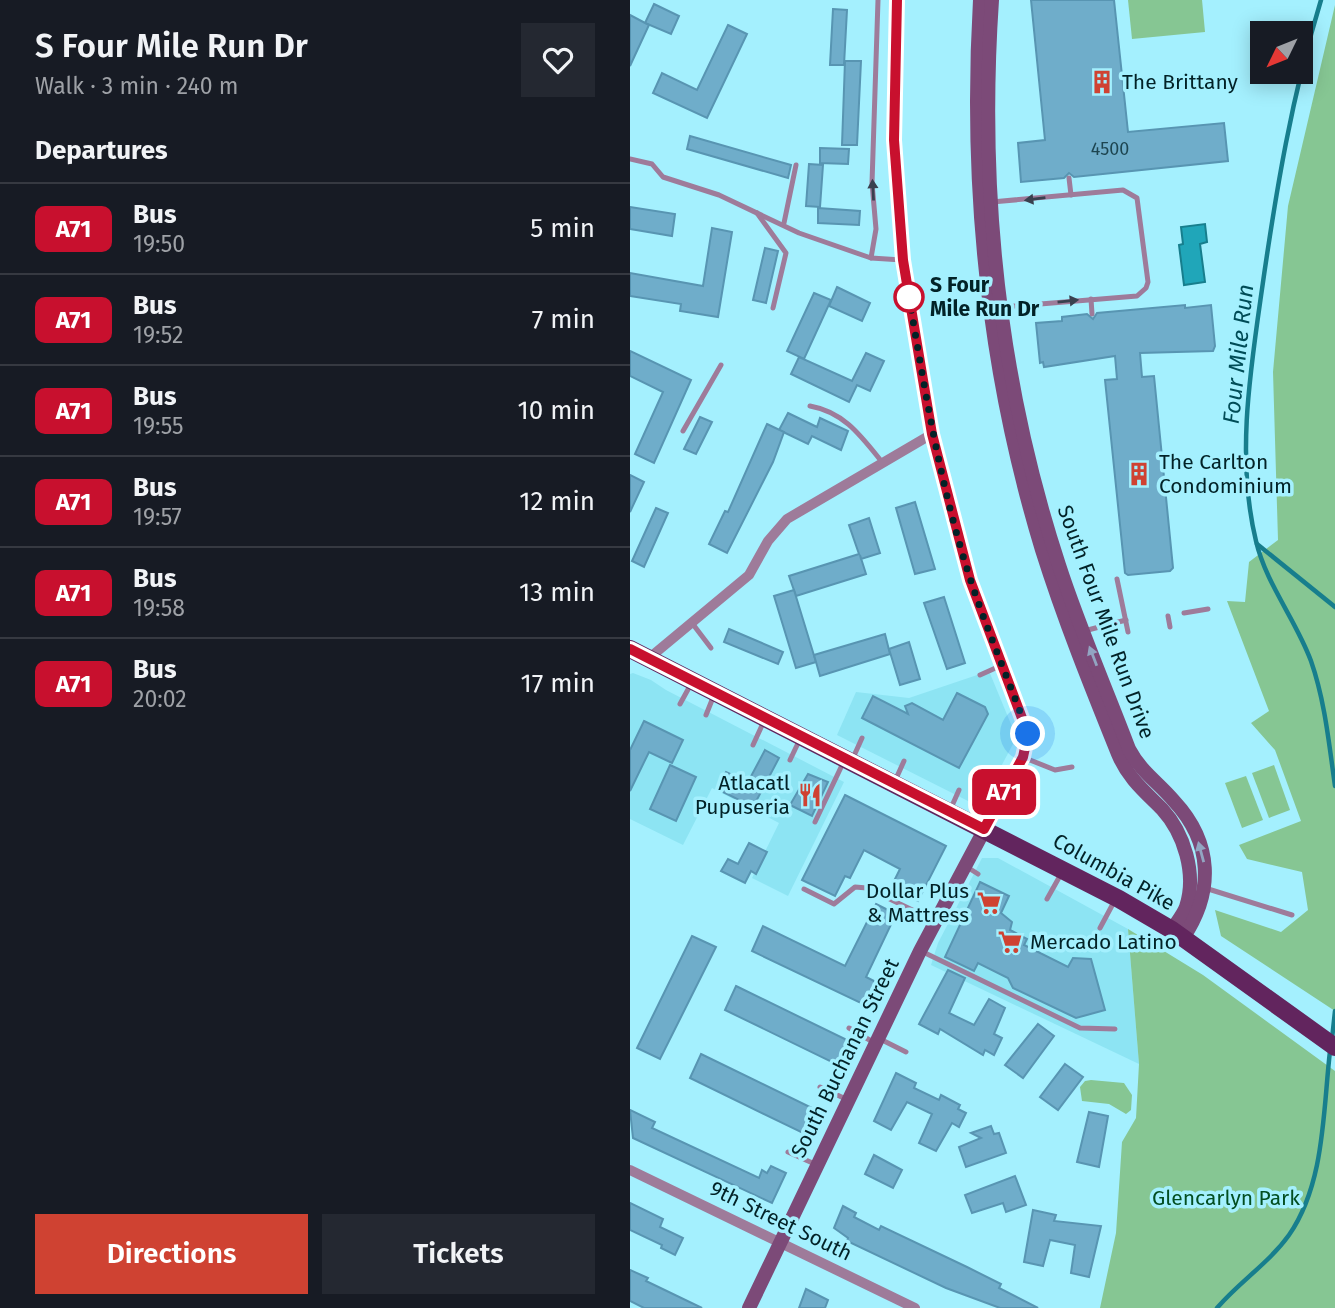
<!DOCTYPE html>
<html lang="en">
<head>
<meta charset="utf-8">
<style>
  body { margin:0; font-family:"Fira Sans",sans-serif; background:#242831; color:#f1f3f6; height:100vh; display:flex; flex-direction:column; font-size:26px; white-space:nowrap }
  * { box-sizing:border-box; margin:0 }
  p { font-size:23px; color:#9ea1a6 }
  .icon { flex:none; width:38px; height:38px; fill:none; stroke:currentColor; stroke-width:2; stroke-linecap:round; stroke-linejoin:round }
  .map { position:relative; flex:1; overflow:hidden }
  .drawer { display:flex; flex-direction:column; background:#171b24; width:630px }
  .drawer>* { flex:none }
  .badge { padding:0 14px; border-radius:10px; font-size:24px; line-height:46px }
  .needle { width:46px; rotate:227deg }
  .buttons { position:absolute; left:620px; top:21px; display:grid; gap:14px }
  .buttons a { display:grid; place-items:center; width:63px; height:63px; border-radius:0px; background:#171b24; box-shadow:0 4px 18px #0003; font-size:35px }
  .you { position:absolute; width:35px; height:35px; margin:-18px; border:5px solid #fff; border-radius:50%; background:#1a73e8; box-shadow:0 0 0 10px #1a73e833 }
  .map>.badge { position:absolute; translate:-50% -50%; box-shadow:0 0 0 4px #fff }
  h2 { padding:0 35px; font-size:26px; line-height:63px }
  .round { display:grid; place-items:center; flex:none; width:74px; height:74px; border-radius:0px; background:#242831 }
  .head { display:flex; align-items:center; justify-content:space-between; height:119px; padding:0 35px }
  h1 { font-size:33px; font-weight:600; line-height:52px }
  .primary-button { display:flex; gap:14px; margin-top:auto; padding:14px 35px }
  .primary-button a { flex:1; height:80px; border-radius:0px; background:#cf4232; color:#fff; font-size:28px; font-weight:600; line-height:80px; text-align:center }
  .primary-button a+a { background:#242831; color:#f1f3f6 }
  ul { padding:0; list-style:none }
  li { display:flex; align-items:center; gap:21px; height:91px; padding:0 35px; border-top:2px solid #363941 }
  li div { flex:1 }
  li b { display:block; font-size:26px }
  li em { font-style:normal }
  li .badge { min-width:77px; font-weight:700; text-align:center }
  main { display:flex; flex:1; min-height:0 }
  .map>svg:first-child { display:block }
  .built { fill:#8de4f3 }
  .green { fill:#86c693 }
  .water { fill:#20a6b9; stroke:#177e8d; stroke-width:2 }
  .lines { fill:none; stroke-linecap:round; stroke-linejoin:round }
  .stream { stroke:#177e8d; stroke-width:4.5 }
  .building { fill:#6fadca; stroke:#5895b2; stroke-width:2 }
  .lane { stroke:#9e7b9a; stroke-width:5 }
  .street { stroke:#9e7b9a; stroke-width:10 }
  .secondary { stroke:#7c4a78; stroke-width:14 }
  .primary { stroke:#62255e; stroke-width:18 }
  .oneway { fill:#39414f }
  .oneway2 { fill:#92a5c2 }
  .line-casing { stroke:#fff; stroke-width:16 }
  .line { stroke:#c8102e; stroke-width:10 }
  .walk { stroke:#022227; stroke-width:7; stroke-dasharray:0 12.6 }
  .stop-dot { fill:#fff; stroke:#c8102e; stroke-width:3.5 }
  .labels { text-anchor:middle; stroke-width:7; stroke-linejoin:round; paint-order:stroke }
  .number-label { font-size:18px; fill:#1d4550 }
  .poi-label { font-size:21px; fill:#022227; stroke:#a4f0fe; text-anchor:start }
  .stop-label { font-size:21px; font-weight:bold; fill:#022227; stroke:#a4f0fe; text-anchor:start }
  .street-label { font-size:21px; fill:#022227; stroke:#a4f0fe }
  .park-label { font-size:21px; fill:#034e21; stroke:#a4f0fe }
  .water-label { font-size:23px; font-style:italic; fill:#004c57; stroke:#a4f0fe }
</style>
</head>
<body>
<main>
<section class="drawer">
<div class="head"><div><h1>S Four Mile Run Dr</h1><p>Walk · 3 min · 240 m</p></div><a class="round"><svg class="icon" aria-label="heart" viewBox="0 0 24 24"><path d="M12 20l-8-8c-3-5 5-10 8-4 3-6 11-1 8 4z"/></svg></a></div>
<h2>Departures</h2>
<ul>
<li><span class="badge" style="background:#c8102e;color:#fff">A71</span><div><b>Bus</b><p>19:50</p></div><em>5 min</em></li>
<li><span class="badge" style="background:#c8102e;color:#fff">A71</span><div><b>Bus</b><p>19:52</p></div><em>7 min</em></li>
<li><span class="badge" style="background:#c8102e;color:#fff">A71</span><div><b>Bus</b><p>19:55</p></div><em>10 min</em></li>
<li><span class="badge" style="background:#c8102e;color:#fff">A71</span><div><b>Bus</b><p>19:57</p></div><em>12 min</em></li>
<li><span class="badge" style="background:#c8102e;color:#fff">A71</span><div><b>Bus</b><p>19:58</p></div><em>13 min</em></li>
<li><span class="badge" style="background:#c8102e;color:#fff">A71</span><div><b>Bus</b><p>20:02</p></div><em>17 min</em></li>
</ul>
<div class="primary-button"><a>Directions</a><a>Tickets</a></div>
</section>
<div class="map">
<svg width="705" height="1308" viewBox="0 0 705 1308">
  <rect width="100%" height="100%" fill="#a4f0fe"/>
  <g class="built">
    <polygon points="359,671 383,729 383,744 351,804 344,804 207,735 226,692 279,698"/>
    <polygon points="3,673 21,680 36,690 214,782 158,896 122,878 149,823 82,788 53,845 0,819 0,674"/>
    <polygon points="352,858 368,858 498,929 509,1064 301,965 308,943"/>
  </g>
  <g class="green">
    <polygon points="498,0 572,0 575,32 502,39"/>
    <polygon points="705,5 705,1011 591,936 585,910 651,932 678,910 672,872 617,859 609,845 671,821 645,750 621,723 639,711 597,601 615,602 619,562 648,540 643,372 658,206"/>
    <polygon points="644,765 660,810 639,818 622,773"/>
    <polygon points="616,776 633,820 612,828 595,783"/>
    <polygon points="498,929 573,975 705,1071 705,1308 470,1308 486,1233 492,1142 506,1118 509,1064"/>
    <polygon points="461,1080 494,1083 502,1095 501,1110 496,1114 479,1104 452,1101 450,1087 455,1081"/>
  </g>
  <polygon class="water" points="575,224 577,242 570,244 575,282 554,285 549,245 553,244 551,227"/>
  <g class="lines">
    <g class="stream">
      <path d="M691,0c-29,95 -45,191 -59,289 -12,83 -26,170 -6,252 10,43 40,79 55,120 14,40 18,83 24,125"/>
      <polyline points="627,544 705,607"/>
      <polyline points="702,1039 705,1011"/>
      <path d="M587,1308c22,-26 52,-45 72,-73 36,-52 34,-124 41,-184"/>
    </g>
  </g>
  <g class="building">
    <polygon points="401,0 484,0 498,132 594,123 598,161 444,177 439,173 434,178 391,182 388,143 415,140"/>
    <polygon points="24,4 49,16 41,34 15,23"/>
    <polygon points="203,9 217,10 214,65 200,65"/>
    <polygon points="0,15 19,25 0,66"/>
    <polygon points="98,25 117,34 77,118 23,93 32,73 67,90"/>
    <polygon points="215,61 231,61 227,145 212,145"/>
    <polygon points="60,136 161,165 158,178 57,149"/>
    <polygon points="190,148 219,149 218,164 190,163"/>
    <polygon points="179,164 193,165 190,207 176,206"/>
    <polygon points="0,207 45,214 42,236 0,229"/>
    <polygon points="188,208 230,211 229,225 188,223"/>
    <polygon points="82,228 102,232 88,317 50,311 51,304 0,296 0,273 73,286"/>
    <polygon points="135,248 148,251 136,303 123,300"/>
    <polygon points="207,287 240,303 232,321 199,306"/>
    <polygon points="184,293 201,300 174,359 157,351"/>
    <polygon points="555,305 555,308 581,305 585,346 583,351 510,353 512,377 524,376 543,568 540,571 498,575 495,573 475,380 487,379 485,356 414,367 413,362 410,363 406,323 432,321 432,317 457,314 463,319 467,313"/>
    <polygon points="0,351 61,380 24,463 5,454 33,392 0,376"/>
    <polygon points="236,353 254,361 240,391 227,385 219,402 161,374 169,357 222,381"/>
    <polygon points="158,413 187,427 190,418 218,431 211,450 182,436 178,444 149,430"/>
    <polygon points="70,417 82,422 66,454 54,449"/>
    <polygon points="137,424 154,432 143,462 97,553 79,544 95,511 98,512"/>
    <polygon points="0,475 14,482 0,512"/>
    <polygon points="285,502 305,569 285,574 266,508"/>
    <polygon points="26,508 38,513 14,567 2,561"/>
    <polygon points="239,518 250,553 231,559 230,555 236,574 166,596 159,576 229,554 219,525"/>
    <polygon points="164,590 186,662 166,668 144,596"/>
    <polygon points="314,597 335,663 317,669 294,603"/>
    <polygon points="99,629 153,652 148,664 94,642"/>
    <polygon points="255,634 260,654 190,676 184,655"/>
    <polygon points="279,642 290,679 270,685 259,649"/>
    <polygon points="327,693 355,707 358,714 329,768 232,718 243,696 278,714 275,706 282,703 313,720"/>
    <polygon points="14,721 53,740 42,763 19,752 0,791 0,750"/>
    <polygon points="135,750 149,758 123,807 87,789 96,772 118,782"/>
    <polygon points="40,765 66,777 46,821 20,809"/>
    <polygon points="178,774 198,782 182,816 160,805"/>
    <polygon points="215,795 316,846 288,901 261,887 270,869 234,850 220,878 215,876 205,896 172,880"/>
    <polygon points="119,843 137,852 126,874 121,871 115,883 91,871 98,859 108,864"/>
    <polygon points="350,882 379,896 371,913 382,922 380,930 397,939 394,945 438,967 443,958 461,959 475,1010 446,1018 383,988 378,978 348,963 344,971 315,957"/>
    <polygon points="246,904 266,914 236,977 246,982 235,1005 122,951 133,926 215,966"/>
    <polygon points="62,936 86,947 30,1059 7,1048"/>
    <polygon points="318,970 335,978 319,1013 344,1025 359,999 375,1008 364,1034 372,1038 364,1055 355,1050 353,1055 310,1029 308,1034 289,1024"/>
    <polygon points="106,986 219,1041 208,1065 95,1010"/>
    <polygon points="408,1024 424,1036 393,1078 375,1065"/>
    <polygon points="71,1054 184,1109 173,1133 60,1078"/>
    <polygon points="435,1064 453,1077 428,1110 410,1097"/>
    <polygon points="266,1073 286,1083 284,1088 309,1100 311,1095 330,1105 328,1109 336,1113 329,1127 322,1123 306,1151 289,1143 302,1114 277,1102 261,1130 244,1121"/>
    <polygon points="0,1110 25,1122 22,1128 129,1178 132,1170 137,1173 141,1166 156,1173 142,1203 3,1138"/>
    <polygon points="459,1112 478,1116 469,1167 447,1162"/>
    <polygon points="361,1126 364,1134 369,1133 376,1153 336,1167 329,1147 351,1138 341,1133"/>
    <polygon points="244,1155 272,1170 263,1188 235,1174"/>
    <polygon points="385,1176 396,1205 376,1212 373,1203 342,1213 335,1195"/>
    <polygon points="0,1203 33,1219 30,1227 53,1238 45,1255 31,1248 32,1245 0,1230"/>
    <polygon points="213,1206 226,1213 224,1217 249,1230 251,1226 337,1267 371,1284 369,1288 408,1308 370,1308 316,1288 217,1241 218,1238 204,1228"/>
    <polygon points="403,1210 426,1215 424,1221 471,1226 459,1277 441,1273 445,1245 420,1240 413,1266 394,1262"/>
    <polygon points="0,1270 18,1278 16,1281 72,1308 14,1308 0,1301"/>
    <polygon points="176,1289 198,1300 195,1308 169,1308"/>
  </g>
  <g class="lines">
    <g class="lane">
      <polyline points="0,159 22,164 33,177 89,195 169,233 241,258 272,260"/>
      <polyline points="439,178 441,195"/>
      <polyline points="362,202 493,190 507,198 518,282 516,288 507,296 373,307"/>
      <polyline points="127,213 156,253 143,308"/>
      <polyline points="154,223 166,165"/>
      <polyline points="241,258 246,229 242,183 248,0"/>
      <polyline points="461,299 462,314"/>
      <path d="M180,406c34,6 51,30 72,56"/>
      <polyline points="53,431 91,365"/>
      <polyline points="487,579 498,632"/>
      <polyline points="554,613 578,609"/>
      <polyline points="538,616 540,627"/>
      <polyline points="62,623 81,648"/>
      <polyline points="454,631 496,620"/>
      <polyline points="350,675 370,666"/>
      <polyline points="50,704 61,684"/>
      <polyline points="76,715 84,695"/>
      <polyline points="123,745 134,721"/>
      <polyline points="223,758 232,738"/>
      <polyline points="395,758 425,770 442,767"/>
      <polyline points="160,760 170,739"/>
      <polyline points="265,781 274,761"/>
      <polyline points="321,808 329,790"/>
      <polyline points="185,822 214,761"/>
      <polyline points="337,867 348,874"/>
      <polyline points="575,888 662,915"/>
      <polyline points="174,889 204,904 225,887 237,888 303,920"/>
      <polyline points="417,899 431,874"/>
      <polyline points="470,928 485,900"/>
      <polyline points="293,952 450,1028 485,1029"/>
      <polyline points="219,1028 243,1042"/>
      <polyline points="250,1039 276,1052"/>
      <polyline points="190,1087 218,1100"/>
      <polyline points="158,1152 187,1165"/>
    </g>
    <g class="street">
      <polyline points="18,659 119,575 138,541 157,519 302,434"/>
      <polyline points="0,1170 285,1308"/>
    </g>
    <g class="secondary">
      <path d="M350,0c-11,188 7,369 62,550 22,70 49,137 76,204 10,24 26,37 44,55 22,24 35,65 24,98 -3,8 -10,16 -14,23"/>
      <path d="M362,0c-13,192 7,382 67,565 20,62 47,123 70,184 12,23 29,33 45,52 39,42 40,91 9,137"/>
      <polyline points="119,1308 290,951 393,757 398,734 340,580 302,434 273,260 264,140 267,0"/>
    </g>
    <polyline class="primary" points="0,649 489,899 542,930 705,1047"/>
  </g>
  <defs><path id="oneway-solid" d="M-6-.8H1V-3.2L6.5 0L1 3.2V.8H-6Z" transform="scale(1.75)"/></defs>
  <g class="oneway">
    <use href="#oneway-solid" transform="translate(243 190) rotate(-93)"/>
    <use href="#oneway-solid" transform="translate(405 199) rotate(173)"/>
    <use href="#oneway-solid" transform="translate(438 301) rotate(-6)"/>
  </g>
  <g class="oneway2">
    <use href="#oneway-solid" transform="translate(463 656) rotate(-111)"/>
    <use href="#oneway-solid" transform="translate(571 852) rotate(-105)"/>
  </g>
  <g class="lines">
    <g class="line-casing">
      <polyline id="line" points="0,649 354,829 393,757 398,734 340,580 302,434 273,260 264,140 267,0"/>
    </g>
    <use href="#line" class="line"/>
    <path class="walk" d="M279,297l-2,-12c17,99 32,198 63,293 17,53 40,104 58,156"/>
  </g>
  <defs>
    <g id="building-bare" transform="scale(1.89)"><path d="M-4-6H4V6H1V3H-1V6H-4ZM-2.5-4.3h1.7v1.8h-1.7ZM.8-4.3h1.7v1.8H.8ZM-2.5-1h1.7V.8h-1.7ZM.8-1h1.7V.8H.8Z" fill="#cf4232" stroke="#a4f0fe" stroke-width="2.5" paint-order="stroke"/></g>
    <g id="restaurant-bare" transform="scale(1.89)"><path d="M-5-6h1v4h1v-4h1v4h1v-4h1v5L-1.5 .5V6h-2V.5L-5-1ZM5-6V6H3V1.5H1.5Q1.5-4 5-6Z" fill="#cf4232" stroke="#a4f0fe" stroke-width="2.5" paint-order="stroke"/></g>
    <g id="supermarket-bare" transform="scale(1.89)"><path d="M-6-5.5h2.5l.6 2H6L4.5 2H-2.5L-4.4-4H-6ZM-1.5 3.2a1.3 1.3 0 1 0 .1 0ZM3 3.2a1.3 1.3 0 1 0 .1 0Z" fill="#cf4232" stroke="#a4f0fe" stroke-width="2.5" paint-order="stroke"/></g>
  </defs>
  <g fill-rule="evenodd">
    <use href="#building-bare" x="472" y="82"/>
    <use href="#building-bare" x="509" y="474"/>
    <use href="#restaurant-bare" x="180" y="795"/>
    <use href="#supermarket-bare" x="359" y="903"/>
    <use href="#supermarket-bare" x="380" y="942"/>
  </g>
  <circle class="stop-dot" cx="279" cy="297" r="14"/>
  <g class="labels">
    <g class="number-label">
      <text x="480" y="155">4500</text>
    </g>
    <g class="poi-label">
      <text x="492" y="89">The Brittany</text>
      <text x="529" y="469">The Carlton<tspan x="529" dy="24">Condominium</tspan></text>
      <text x="160" y="790" text-anchor="end">Atlacatl<tspan x="160" dy="24">Pupuseria</tspan></text>
      <text x="339" y="898" text-anchor="end">Dollar Plus<tspan x="339" dy="24">&amp; Mattress</tspan></text>
      <text x="400" y="949">Mercado Latino</text>
    </g>
    <g class="stop-label">
      <text x="300" y="292">S Four<tspan x="300" dy="24">Mile Run Dr</tspan></text>
    </g>
    <g class="street-label">
      <text transform="translate(476 622) rotate(70)" y="7">South Four Mile Run Drive</text>
      <text transform="translate(484 872) rotate(29)" y="7">Columbia Pike</text>
      <text transform="translate(215 1058) rotate(-64)" y="7">South Buchanan Street</text>
      <text transform="translate(151 1221) rotate(26)" y="7">9th Street South</text>
    </g>
    <g class="park-label">
      <text x="596" y="1205">Glencarlyn Park</text>
    </g>
    <g class="water-label">
      <text transform="translate(608 354) rotate(-84)" y="8">Four Mile Run</text>
    </g>
  </g>
</svg>
<div class="buttons">
<a><svg class="needle" viewBox="-14 -14 28 28"><path d="M0-13l5 13h-10z" fill="#e53935"/><path d="M0 13l5-13h-10z" fill="#9ea1a6"/></svg></a>
</div>
<div class="you" style="left:398px;top:734px"></div>
<b class="badge" style="left:374px;top:792px;background:#c8102e;color:#fff">A71</b>
</div>
</main>
</body>
</html>
